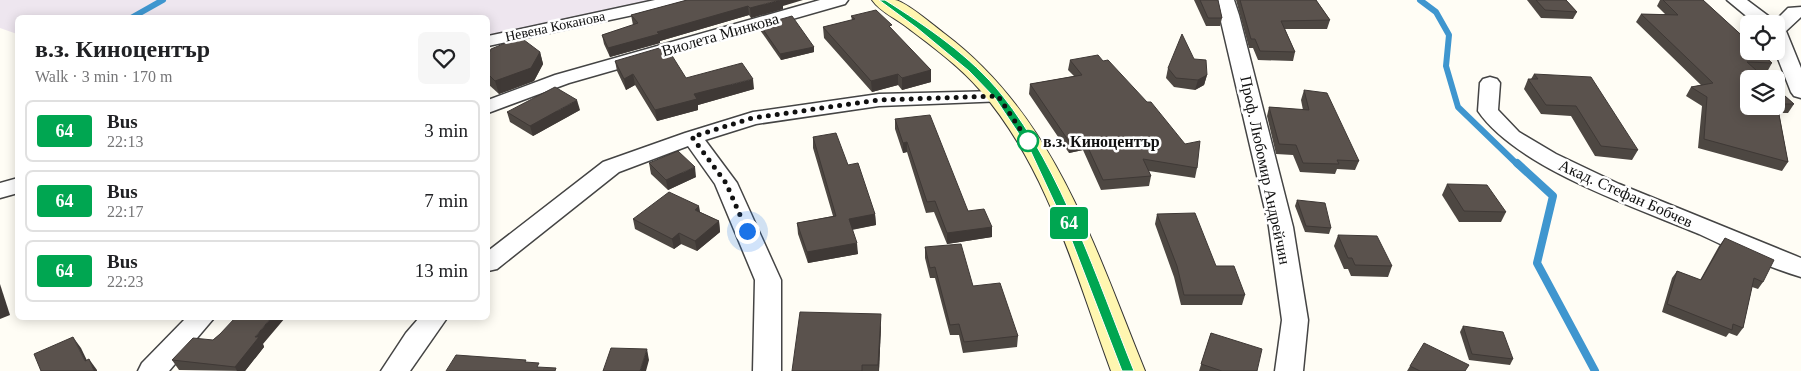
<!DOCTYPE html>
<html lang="en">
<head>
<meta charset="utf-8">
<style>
  body { margin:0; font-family:"Times New Roman",serif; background:#f6f6f6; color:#202124; height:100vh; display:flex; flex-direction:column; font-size:19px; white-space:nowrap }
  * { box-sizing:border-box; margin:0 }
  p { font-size:16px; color:#757577 }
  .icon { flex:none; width:28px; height:28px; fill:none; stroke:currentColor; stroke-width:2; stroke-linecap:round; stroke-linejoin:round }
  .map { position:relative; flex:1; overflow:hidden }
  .sheet { position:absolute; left:15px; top:15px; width:475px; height:305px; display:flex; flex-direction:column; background:#fff; border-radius:8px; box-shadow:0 2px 12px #0003 }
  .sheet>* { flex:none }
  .badge { padding:0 10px; border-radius:4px; font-size:18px; line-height:32px }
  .tools { position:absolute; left:1740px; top:15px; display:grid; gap:10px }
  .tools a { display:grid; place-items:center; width:45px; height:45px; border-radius:8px; background:#fff; box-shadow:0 2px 12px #0003; font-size:25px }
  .you { position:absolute; width:25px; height:25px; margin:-12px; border:4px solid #fff; border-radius:50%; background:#1a73e8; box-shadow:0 0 0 8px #1a73e833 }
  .map>.badge { position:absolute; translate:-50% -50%; box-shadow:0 0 0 2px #fff }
  .round { display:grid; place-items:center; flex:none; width:52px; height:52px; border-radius:8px; background:#f6f6f6 }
  .head { display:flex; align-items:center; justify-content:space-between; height:85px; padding:0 20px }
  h1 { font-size:24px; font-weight:700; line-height:38px }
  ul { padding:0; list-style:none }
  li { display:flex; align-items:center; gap:15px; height:62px; margin:0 10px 8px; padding:0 10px; border:2px solid #e0e0e0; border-radius:8px }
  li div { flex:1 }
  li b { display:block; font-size:19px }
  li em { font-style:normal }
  li .badge { min-width:55px; font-weight:700; text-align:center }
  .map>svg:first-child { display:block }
  .industrial { fill:#eee6ef }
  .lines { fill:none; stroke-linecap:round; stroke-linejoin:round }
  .stream-far1 { stroke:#3f96cf; stroke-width:6 }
  .stream { stroke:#3f96cf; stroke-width:8 }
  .minor-casing { stroke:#444; stroke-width:3 }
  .secondary-casing { stroke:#333; stroke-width:2 }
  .minor { fill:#fff; fill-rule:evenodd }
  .secondary { fill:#fff6b0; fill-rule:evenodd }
  .wall { fill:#4d4742 }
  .shaded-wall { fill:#3f3936 }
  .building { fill:#5a524d; stroke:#3f3936 }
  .line { fill:#00a651; stroke:#fff }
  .walk { stroke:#111; stroke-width:5; stroke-dasharray:0 9 }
  .stop-dot { fill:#fff; stroke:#00a651; stroke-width:2.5 }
  .labels { text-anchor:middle; stroke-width:5; stroke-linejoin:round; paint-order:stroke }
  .far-street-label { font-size:14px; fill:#111; stroke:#fff }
  .street-label { font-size:16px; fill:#111; stroke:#fff }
  .stop-label { font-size:16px; font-weight:bold; fill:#111; stroke:#fff; text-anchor:start }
</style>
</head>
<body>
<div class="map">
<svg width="1801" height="371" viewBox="0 0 1801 371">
  <rect width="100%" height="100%" fill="#fffdf5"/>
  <polygon class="industrial" points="0,0 680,0 488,40 488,18 18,18 17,34 0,28"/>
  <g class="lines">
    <g class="stream-far1">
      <polyline points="1420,0 1436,12 1449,35 1446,66 1458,107 1518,165"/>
      <polyline points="131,18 163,0"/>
    </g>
    <polyline class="stream" points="1517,163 1553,196 1537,263 1595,371"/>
    <g class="minor-casing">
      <g id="minor">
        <polygon points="655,0 689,0 686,4 680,5 488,46 488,36"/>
        <polygon points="820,0 848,0 845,4 569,83 488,113 488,100 555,75"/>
        <polygon points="1216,0 1234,0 1239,15 1293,227 1308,320 1303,371 1275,371 1282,320 1269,227"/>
        <polygon points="1727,0 1747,0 1775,21 1788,8 1801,7 1801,17 1786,31 1801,68 1801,98 1794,96 1791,92 1775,51 1776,24 1756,24"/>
        <path d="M1490,77l7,2 3,4 -2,27 21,22 37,22 63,30 182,74v19c-35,-10 -69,-28 -102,-43 -64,-27 -182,-66 -221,-123l2,-28 3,-4z"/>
        <polygon points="998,91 1005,93 1008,97 1005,101 879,106 756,124 705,140 737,183 781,280 781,371 753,371 755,280 715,184 688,146 619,172 497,269 488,271 488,251 603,162 685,133 753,112 879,94"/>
        <polygon points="18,178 18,193 0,198 0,183"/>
        <polygon points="186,318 214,318 169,371 138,371 142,363"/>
        <polygon points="419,318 447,318 410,371 381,371 406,333"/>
      </g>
    </g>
    <g class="secondary-casing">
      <path id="secondary" d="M872,0c8,0 16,0 23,0 12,2 39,26 50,34 110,83 150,214 200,337h-34c-35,-95 -63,-203 -131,-281 -21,-24 -47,-43 -72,-62 -11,-9 -28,-16 -36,-28z"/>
    </g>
    <use href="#minor" class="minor"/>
    <use href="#secondary" class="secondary"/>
  </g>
  <g class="wall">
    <polygon points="687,0 783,6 783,9 751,18 749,15 660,41 660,43 610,57 604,44 602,35 633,25 631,15"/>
    <polygon points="1194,0 1218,0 1222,18 1220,26 1206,26"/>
    <polygon points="1236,0 1316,0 1330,20 1327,29 1285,29 1295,52 1293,61 1258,60 1253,48 1249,48"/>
    <polygon points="1527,0 1566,0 1577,12 1573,19 1541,18"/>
    <polygon points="1660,0 1703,0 1772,63 1767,72 1758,71 1794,104 1788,113 1779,113 1788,162 1782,171 1698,148 1702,106 1686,96 1691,87 1701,85 1636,22 1641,14 1665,14 1657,6"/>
    <polygon points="851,16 892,30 931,70 931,82 902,90 898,85 872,92 824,38 823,27 852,20"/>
    <polygon points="760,25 814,47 814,52 781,60 760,30"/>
    <polygon points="540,52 543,64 534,81 499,94 488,84 488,55"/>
    <polygon points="1194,59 1207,75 1204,85 1195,90 1174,87 1166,78 1168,68"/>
    <polygon points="1070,60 1197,168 1195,178 1149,171 1151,176 1149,186 1101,190 1083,150 1069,153 1029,94 1030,84 1074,76 1068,70"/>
    <polygon points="615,61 686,78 754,89 698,105 698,110 657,121 635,85 626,90 617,71"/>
    <polygon points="1534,74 1638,150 1632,160 1595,156 1571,116 1541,114 1524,89 1528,79 1531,79"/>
    <polygon points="1304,90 1359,161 1355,170 1337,169 1335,174 1300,172 1293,155 1276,154 1267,116 1269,107 1303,110 1301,100"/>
    <polygon points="580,110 533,136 510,122 507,112"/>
    <polygon points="895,119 968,211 992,227 992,237 947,244 934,212 926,213 907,152 903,153 895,129"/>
    <polygon points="813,137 848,165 875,214 876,225 852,230 858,254 808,263 798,234 797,223 833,216 813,148"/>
    <polygon points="649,163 696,177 668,190 651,174"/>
    <polygon points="1447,184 1506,212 1501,222 1459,222 1442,195"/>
    <polygon points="1297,200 1331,228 1329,234 1305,232 1295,206"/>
    <polygon points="700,212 719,221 720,232 697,251 681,244 674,249 635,229 633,219"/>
    <polygon points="1157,214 1245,295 1242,305 1181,305 1174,277 1155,224"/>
    <polygon points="1338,235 1392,266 1388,277 1351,276 1348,269 1344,269 1334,246"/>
    <polygon points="1725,238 1763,282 1758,289 1752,287 1743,328 1737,336 1729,333 1726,337 1662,312 1672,278 1677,271 1700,280 1719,246"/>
    <polygon points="925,247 973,286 1018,336 1017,347 963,353 959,335 950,335 935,278 930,278 925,258"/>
    <polygon points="881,326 879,371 792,371"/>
    <polygon points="1463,326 1513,359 1510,365 1469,360 1460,332"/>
    <polygon points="1211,333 1257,371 1199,371"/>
    <polygon points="220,334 263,344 264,347 245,371 179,370 172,360 213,340"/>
    <polygon points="1410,366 1465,371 1407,371"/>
  </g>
  <g class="shaded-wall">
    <polygon points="780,0 803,0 783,6 783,9 751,18 750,8"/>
    <polygon points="748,6 749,15 660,41 660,43 610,57 608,48 657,32"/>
    <polygon points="814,47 814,52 781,60 780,54"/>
    <polygon points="540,52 543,64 534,81 499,94 495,81"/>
    <polygon points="931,70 931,82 902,90 902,78"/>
    <polygon points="633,74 635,85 626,90 624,79"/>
    <polygon points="898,74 898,85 872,92 871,81"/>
    <polygon points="1207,75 1204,85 1195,90 1198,80"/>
    <polygon points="753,79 754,89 698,105 698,110 657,121 655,110 694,94"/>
    <polygon points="577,100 580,110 533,136 530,126"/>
    <polygon points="1085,141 1083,150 1069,153 1070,143"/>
    <polygon points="907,142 907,152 903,153 903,143"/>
    <polygon points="695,167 696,177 668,190 666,180"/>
    <polygon points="699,206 701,217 695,210"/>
    <polygon points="875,214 876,225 849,230 849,219"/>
    <polygon points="719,221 720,232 697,251 695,241"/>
    <polygon points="992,227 992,237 947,244 947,233"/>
    <polygon points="679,233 681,244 674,249 672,239"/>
    <polygon points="857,243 858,254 808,263 807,252"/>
    <polygon points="0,284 10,315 0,319"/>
    <polygon points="881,314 881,326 879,371 878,365"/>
    <polygon points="271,318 285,318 263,344 264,347 245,371 237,371 235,367 255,337"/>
    <polygon points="73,337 81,348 92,371 85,361"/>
    <polygon points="647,349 649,360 646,371 640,371"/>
    <polygon points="89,359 97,370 97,371 94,371"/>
  </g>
  <g class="building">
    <polygon points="687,0 780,0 750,8 748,6 657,32 659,34 608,48 602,35 638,23 631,15"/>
    <polygon points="1200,0 1218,0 1222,18 1208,18"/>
    <polygon points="1240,0 1316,0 1330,20 1281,21 1295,52 1260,51 1255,39 1251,39"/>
    <polygon points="1536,0 1566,0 1577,12 1545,10"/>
    <polygon points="1663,0 1703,0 1749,42 1749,51 1759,51 1772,63 1747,62 1766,79 1749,79 1749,106 1776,106 1776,88 1794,104 1777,104 1788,162 1704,139 1707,97 1691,87 1713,83 1641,14 1678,15"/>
    <polygon points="876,10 892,25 889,26 931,70 902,78 898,74 871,81 823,27 855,19 851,16"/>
    <polygon points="792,16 814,47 780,54 760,25"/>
    <polygon points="1182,34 1194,59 1206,60 1207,75 1198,80 1176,78 1168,68"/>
    <polygon points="520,37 540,52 531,68 495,81 488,74 488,55 491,49"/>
    <polygon points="666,46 686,78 742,63 753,79 694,94 697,99 655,110 633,74 624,79 615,61"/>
    <polygon points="1098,55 1103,61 1108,60 1147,102 1151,102 1185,144 1200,141 1197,168 1143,159 1151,176 1103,180 1085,141 1070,143 1030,84 1082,75 1070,60"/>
    <polygon points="1534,74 1591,77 1638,150 1601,146 1576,106 1546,105 1528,79 1538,79"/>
    <polygon points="555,87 577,100 530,126 507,112"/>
    <polygon points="1304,90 1327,93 1359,161 1337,160 1339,164 1303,163 1296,145 1279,144 1269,107 1309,110"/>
    <polygon points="930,115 968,211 984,209 992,227 947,233 935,201 927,202 907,142 903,143 895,119"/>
    <polygon points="836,133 848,165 858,163 875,214 849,219 857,243 807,252 797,223 836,216 813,137"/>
    <polygon points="678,151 695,167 666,180 649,163"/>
    <polygon points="1447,184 1487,185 1506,212 1464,211"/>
    <polygon points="669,192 699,206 695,210 719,221 695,241 679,233 672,239 633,219"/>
    <polygon points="1297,200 1325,203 1331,228 1306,226"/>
    <polygon points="1195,213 1216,266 1234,266 1245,295 1184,295 1177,266 1157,214"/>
    <polygon points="1338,235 1377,236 1392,266 1355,265 1352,258 1348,258"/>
    <polygon points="1725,238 1774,260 1763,282 1754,278 1743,328 1733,324 1732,330 1667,304 1677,271 1701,280"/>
    <polygon points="961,244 973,286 1000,283 1018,336 964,342 959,324 950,325 935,267 930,268 925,247"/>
    <polygon points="800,312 881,314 878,365 862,365 862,371 792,371"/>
    <polygon points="235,318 271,318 255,337 259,337 235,367 172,360 193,338 213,340 220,334"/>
    <polygon points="1463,326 1503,332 1513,359 1472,354"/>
    <polygon points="1211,333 1262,349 1257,371 1222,371 1201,364"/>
    <polygon points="73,337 85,361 89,359 94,371 41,371 34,354"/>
    <polygon points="1424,343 1469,365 1465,371 1420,371 1410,366"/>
    <polygon points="611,348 647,349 640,371 603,371"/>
    <polygon points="456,355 526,360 525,362 539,363 537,367 556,368 555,371 446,371"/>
  </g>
  <path class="line" d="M879,0h6c41,26 86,56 117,95 60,75 96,187 132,276h-12l-52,-135 -39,-84 -36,-54 -26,-27 -52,-43z"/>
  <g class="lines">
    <polyline class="walk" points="747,231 726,183 692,137 752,118 879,100 998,96 1028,141"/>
  </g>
  <circle class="stop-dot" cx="1028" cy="141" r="10"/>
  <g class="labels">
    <g class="far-street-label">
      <text transform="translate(555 26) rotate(-12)" y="5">Невена Коканова</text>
    </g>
    <g class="street-label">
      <text transform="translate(720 34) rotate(-16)" y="6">Виолета Минкова</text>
      <text transform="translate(1266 170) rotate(78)" y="6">Проф. Любомир Андрейчин</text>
      <text transform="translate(1626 193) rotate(24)" y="6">Акад. Стефан Бобчев</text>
    </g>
    <g class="stop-label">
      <text x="1043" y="147">в.з. Киноцентър</text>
    </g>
  </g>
</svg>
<div class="tools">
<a><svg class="icon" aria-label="locate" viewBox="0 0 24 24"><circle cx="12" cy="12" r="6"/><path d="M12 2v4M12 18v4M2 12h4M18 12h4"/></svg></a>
<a><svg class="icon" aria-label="layers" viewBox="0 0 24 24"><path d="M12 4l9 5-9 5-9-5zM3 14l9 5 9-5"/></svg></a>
</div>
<div class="you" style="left:747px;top:231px"></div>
<b class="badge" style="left:1069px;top:223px;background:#00a651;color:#fff">64</b>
<section class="sheet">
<div class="head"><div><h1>в.з. Киноцентър</h1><p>Walk · 3 min · 170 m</p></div><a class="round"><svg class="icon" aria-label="heart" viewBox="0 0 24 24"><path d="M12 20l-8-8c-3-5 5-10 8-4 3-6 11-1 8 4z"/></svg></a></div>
<ul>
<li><span class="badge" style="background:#00a651;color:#fff">64</span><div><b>Bus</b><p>22:13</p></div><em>3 min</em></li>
<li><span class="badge" style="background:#00a651;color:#fff">64</span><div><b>Bus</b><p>22:17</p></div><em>7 min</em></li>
<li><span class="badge" style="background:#00a651;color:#fff">64</span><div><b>Bus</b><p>22:23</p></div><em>13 min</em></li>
</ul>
</section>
</div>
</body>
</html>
